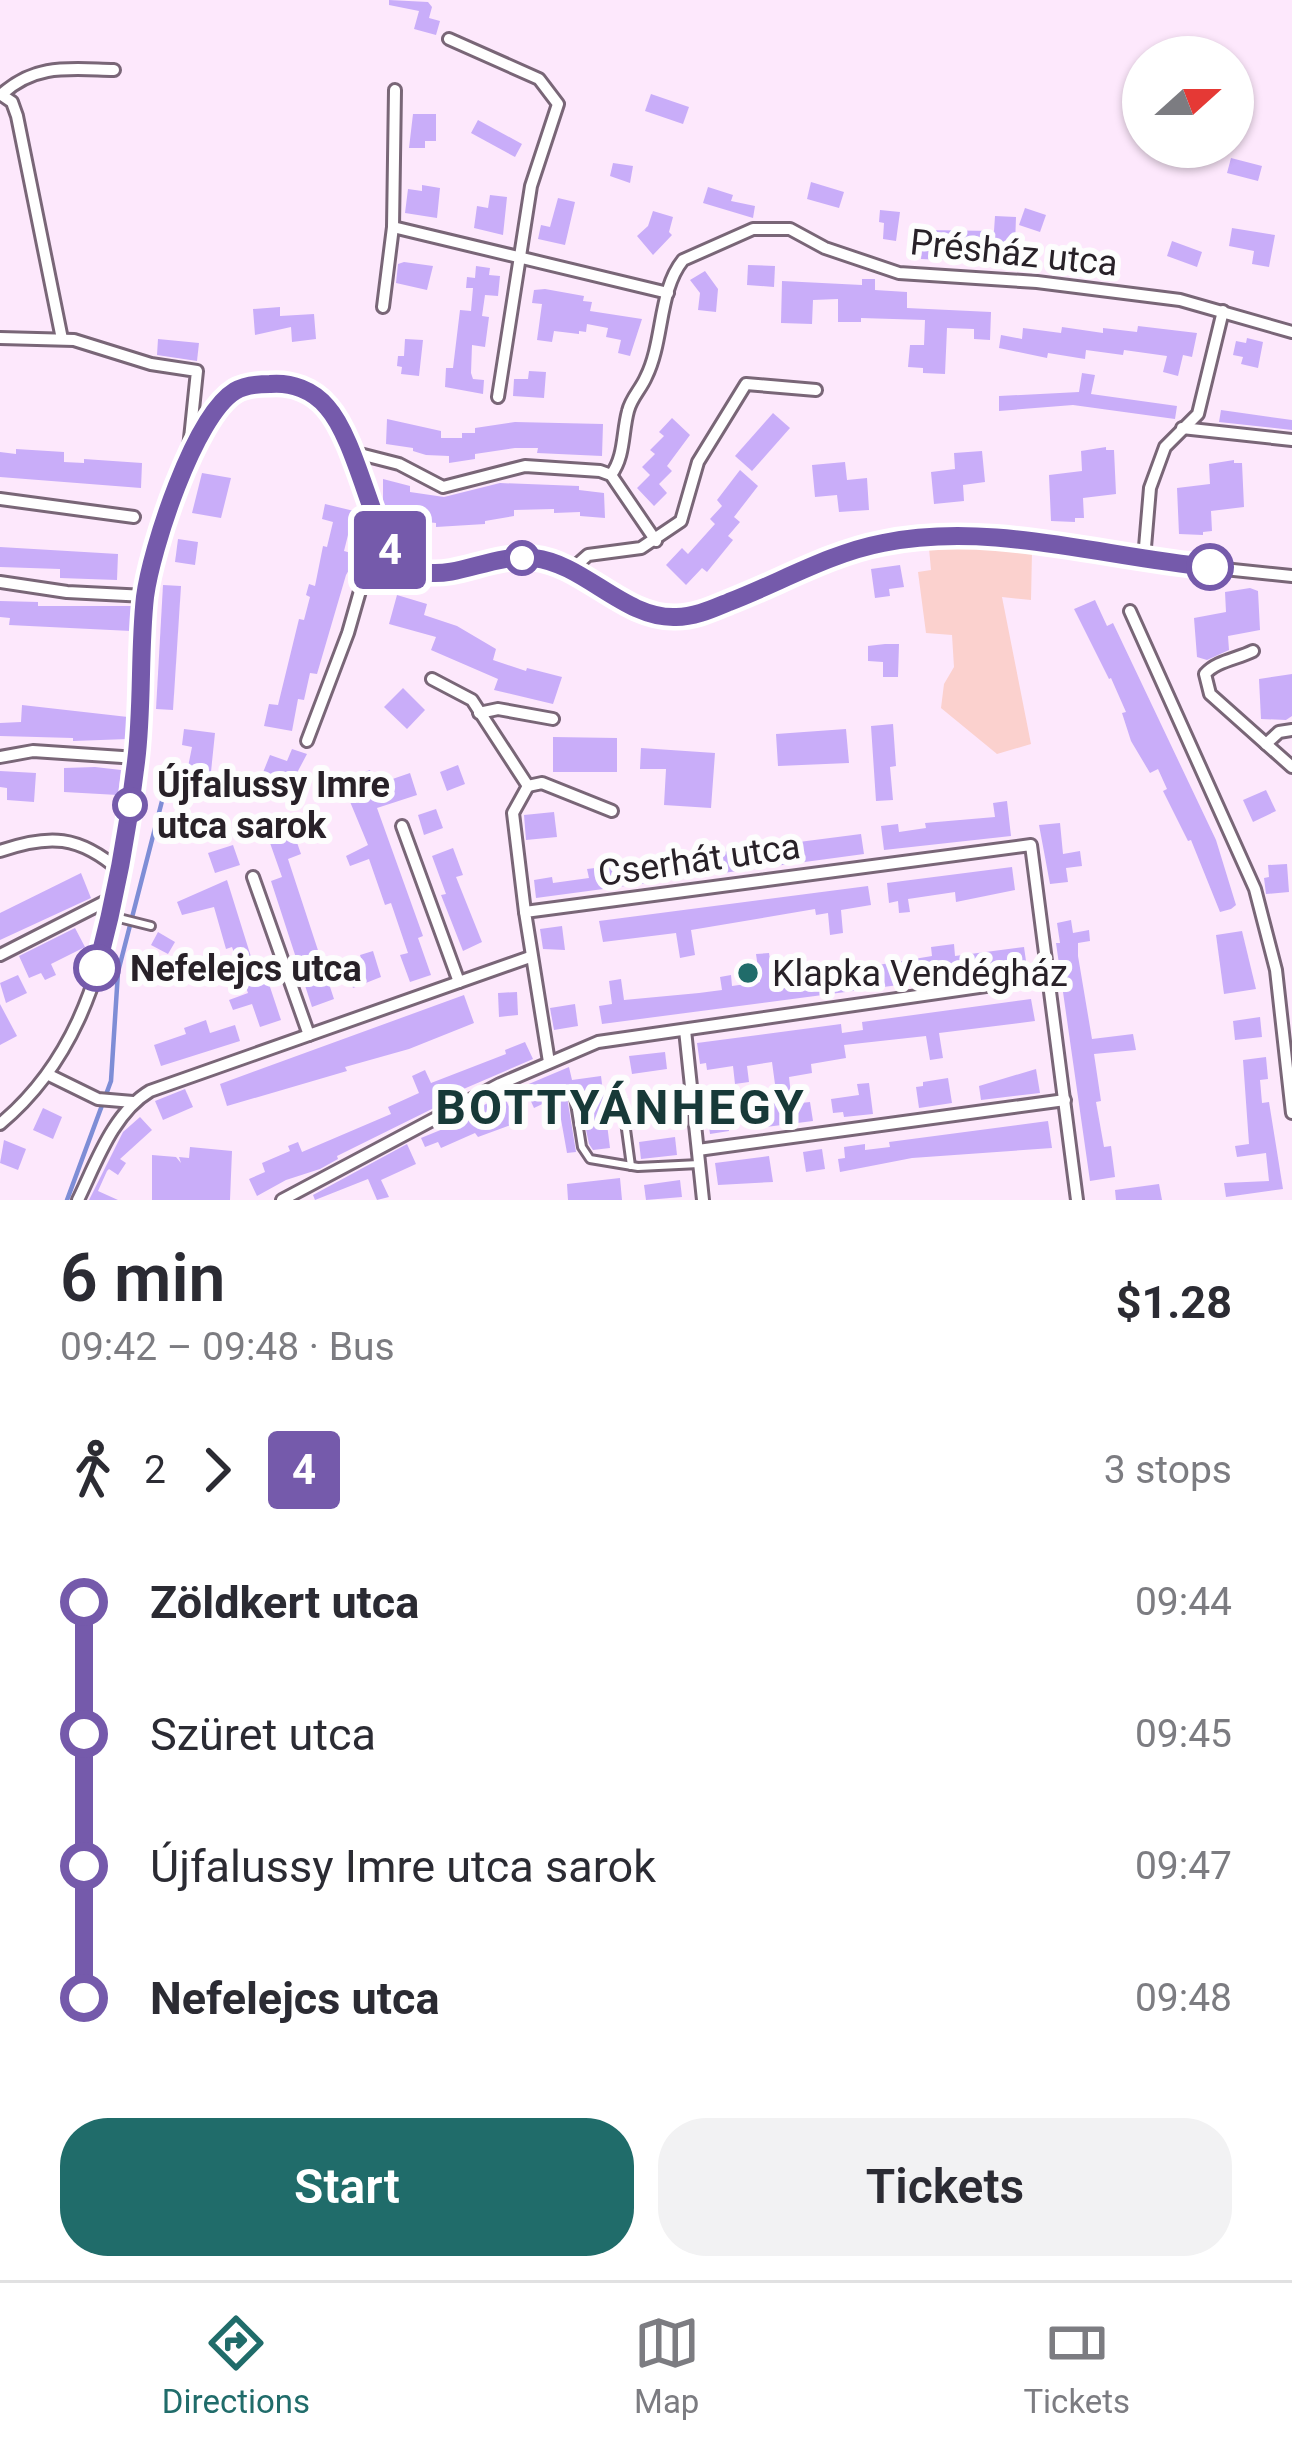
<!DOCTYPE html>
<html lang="en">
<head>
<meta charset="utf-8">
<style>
  body { margin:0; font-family:Roboto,sans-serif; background:#f2f2f3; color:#2b2b33; height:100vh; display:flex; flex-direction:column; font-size:45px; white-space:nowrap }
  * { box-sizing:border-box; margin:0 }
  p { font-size:39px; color:#7c7c81 }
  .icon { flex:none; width:66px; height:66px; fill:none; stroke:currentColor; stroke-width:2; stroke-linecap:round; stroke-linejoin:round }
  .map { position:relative; height:1200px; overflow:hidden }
  .details { display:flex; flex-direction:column; background:#fff; flex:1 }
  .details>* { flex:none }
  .badge { padding:0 24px; border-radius:9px; font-size:42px; line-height:78px }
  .needle { width:78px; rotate:69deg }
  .tools { position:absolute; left:1122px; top:36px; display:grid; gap:24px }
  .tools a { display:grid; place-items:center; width:132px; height:132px; border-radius:50%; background:#fff; box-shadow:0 3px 9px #0004; font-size:60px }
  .map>.badge { position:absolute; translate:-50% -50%; box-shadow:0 0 0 6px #fff }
  .legs { display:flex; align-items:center; gap:18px; height:132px; padding:0 60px; font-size:39px }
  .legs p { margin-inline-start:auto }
  .overview { display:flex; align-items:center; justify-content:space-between; height:204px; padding:0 60px }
  h1 { font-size:66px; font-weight:600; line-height:90px }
  .button { display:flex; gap:24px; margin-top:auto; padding:24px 60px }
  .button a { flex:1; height:138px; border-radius:48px; background:#206c6a; color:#fff; font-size:48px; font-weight:600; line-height:138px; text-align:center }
  .button a+a { background:#f2f2f3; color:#2b2b33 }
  ul { padding:0 60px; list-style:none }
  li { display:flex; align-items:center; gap:42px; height:132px; font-size:45px }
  li i { display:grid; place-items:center; width:18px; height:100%; margin:0 15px; background:currentColor }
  li i::after { content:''; width:30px; height:30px; margin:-15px; border:9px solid; border-radius:50%; background:#fff }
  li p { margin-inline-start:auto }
  li:first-child i { background:linear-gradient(#0000 50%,currentColor 0) }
  li:last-child i { background:linear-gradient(currentColor 50%,#0000 0) }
  .menu { display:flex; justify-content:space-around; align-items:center; height:168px; border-top:3px solid #e1e1e2; background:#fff; font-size:33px; color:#7c7c81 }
  .menu a { display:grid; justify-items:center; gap:6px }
  .menu .selected { color:#206c6a }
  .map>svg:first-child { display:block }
  .green { fill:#fbd1ce }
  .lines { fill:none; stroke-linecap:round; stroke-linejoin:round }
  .stream { stroke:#7e8dd6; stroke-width:4.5 }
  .building { fill:#c9adf9 }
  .lane-casing { stroke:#796677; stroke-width:12 }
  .street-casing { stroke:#796677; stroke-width:16 }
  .lane { stroke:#fff; stroke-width:6 }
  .street { stroke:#fff; stroke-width:10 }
  .line-1-casing { stroke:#fff; stroke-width:27 }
  .line-1 { stroke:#755aab; stroke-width:18 }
  .stop-1-dot { fill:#fff; stroke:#755aab; stroke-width:6 }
  .poi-dot { fill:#206c6a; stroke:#fdfdfd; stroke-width:4.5 }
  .labels { text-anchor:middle; stroke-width:12; stroke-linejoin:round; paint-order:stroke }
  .street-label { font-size:36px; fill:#282128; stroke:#fdfdfd }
  .stop-label { font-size:36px; font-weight:bold; fill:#282128; stroke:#fdfdfd; text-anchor:start }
  .poi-label { font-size:36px; fill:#282128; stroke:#fdfdfd; text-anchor:start }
  .district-label { font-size:48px; font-weight:bold; letter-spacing:3px; fill:#173938; stroke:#fdfdfd }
</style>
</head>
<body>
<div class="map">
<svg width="1292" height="1200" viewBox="0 0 1292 1200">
  <rect width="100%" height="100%" fill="#fde8fc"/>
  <polygon class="green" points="998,545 1032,552 1031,600 1002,597 1031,744 997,754 941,708 944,684 954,667 952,635 926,633 918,572 931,570 929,548"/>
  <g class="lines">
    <polyline class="stream" points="67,1200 111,1081 118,972 162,801"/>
  </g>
  <g class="building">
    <polygon points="389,0 428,2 432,7 429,18 440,21 436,35 414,29 419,11 389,5"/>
    <polygon points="651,94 689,107 683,124 645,111"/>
    <polygon points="413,114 436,114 436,141 425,141 425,148 409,148"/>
    <polygon points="478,120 522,144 515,157 471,133"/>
    <polygon points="1182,147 1207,151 1203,163 1179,155"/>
    <polygon points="1231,158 1262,166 1258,181 1227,173"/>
    <polygon points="613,163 633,166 630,183 610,176"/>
    <polygon points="811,182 844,192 839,208 807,199"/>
    <polygon points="422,185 440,188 437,218 405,213 408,189 422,191"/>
    <polygon points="708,187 733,195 731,201 755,206 753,218 703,203"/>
    <polygon points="490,195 507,197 503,235 474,228 477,206 488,208"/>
    <polygon points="558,198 575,202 565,245 538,239 541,225 550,227"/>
    <polygon points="1025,208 1046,215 1040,232 1019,225"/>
    <polygon points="880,210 900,212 896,241 883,239 884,223 879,222"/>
    <polygon points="653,211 673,217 669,232 672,235 653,255 637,236 648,226"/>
    <polygon points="995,216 1016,217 1015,245 987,245 987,262 921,259 924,230 994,231"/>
    <polygon points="1232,228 1275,235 1269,267 1252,264 1254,251 1229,246"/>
    <polygon points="1172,241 1202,252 1197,267 1167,256"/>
    <polygon points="404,262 433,266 427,290 396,283 398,264"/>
    <polygon points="748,265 775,266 774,287 747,285"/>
    <polygon points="476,266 490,268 489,275 500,276 498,296 485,295 482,316 489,317 485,347 472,345 471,373 473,379 484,380 483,394 445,387 446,368 453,368 460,310 471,311 473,288 466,288 467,277 475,278"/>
    <polygon points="705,271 718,289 716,312 698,310 700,293 690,280"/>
    <polygon points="862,279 875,279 875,290 907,292 907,308 991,312 990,340 974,339 974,329 947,328 945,374 923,373 923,368 908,367 910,345 924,345 925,320 861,318 861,322 838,322 838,299 813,300 812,324 781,323 782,281 862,285"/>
    <polygon points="545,289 584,296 583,301 592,302 590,311 642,319 630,356 618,353 621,340 606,337 608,328 587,324 586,332 579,331 579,334 554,331 552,342 537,340 542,304 532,303 534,290"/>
    <polygon points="280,307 280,316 314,314 316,339 292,342 291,327 255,335 253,309"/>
    <polygon points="1138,326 1197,333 1192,357 1183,355 1178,376 1163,372 1167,356 1124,350 1123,355 1086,350 1085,359 1048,353 1047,358 999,348 1001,335 1022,339 1023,328 1061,333 1062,327 1103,333 1103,328 1137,332"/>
    <polygon points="1247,338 1263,342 1258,368 1241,364 1243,357 1233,355 1236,341 1246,343"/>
    <polygon points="158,339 199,343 197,361 157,355"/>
    <polygon points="405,339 423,340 419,376 401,374 402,367 397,366 398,356 404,356"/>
    <polygon points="529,371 546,372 544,398 513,396 514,379 528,379"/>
    <polygon points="1082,373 1095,375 1091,394 1177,406 1175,419 1073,405 999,411 999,396 1079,392"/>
    <polygon points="1221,410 1292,420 1292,430 1219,422"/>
    <polygon points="773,413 790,428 752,471 735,456"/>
    <polygon points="672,418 690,435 667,466 672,471 659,484 667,493 654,506 637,488 650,475 642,467 655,454 650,450 664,436 659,432"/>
    <polygon points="387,419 441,431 441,438 462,438 462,433 475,433 475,428 515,422 603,424 602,456 537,453 538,448 515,448 475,454 475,459 449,463 449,456 426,455 413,451 413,448 386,444"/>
    <polygon points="1106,447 1106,450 1114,450 1116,494 1083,498 1084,518 1075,518 1075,522 1051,521 1049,475 1082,471 1081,451"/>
    <polygon points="16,449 64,452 64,462 84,463 84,459 142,463 141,488 0,477 0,452 16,454"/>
    <polygon points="982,451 985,482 963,485 964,501 934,504 931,472 955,469 954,453"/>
    <polygon points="1234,460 1234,463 1242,463 1244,507 1211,511 1212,531 1203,532 1203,535 1179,534 1177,488 1210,484 1209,464"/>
    <polygon points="845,462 847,480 867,478 869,510 839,512 837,495 815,497 812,465"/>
    <polygon points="740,470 758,486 734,517 740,522 728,536 733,540 707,572 702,568 686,585 666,565 682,548 688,554 715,524 710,519 722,506 717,500"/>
    <polygon points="202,473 231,478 221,518 192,513"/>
    <polygon points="383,479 410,486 410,492 444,497 500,483 579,486 579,490 604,493 605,518 580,516 580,512 554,513 554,509 514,510 514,516 485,521 485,524 436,527 436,523 409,520 410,514 396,513 396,507 383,507"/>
    <polygon points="325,504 354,511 344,551 351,553 349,562 353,563 346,575 317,674 310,673 304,700 298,699 292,731 264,726 269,704 278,705 299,619 304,620 310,597 306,595 309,584 315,586 323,546 327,547 333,522 322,519"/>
    <polygon points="178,539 198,542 195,565 175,562"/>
    <polygon points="0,547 118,554 117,580 60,578 60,569 0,567"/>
    <polygon points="900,565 904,587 889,589 890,596 875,598 871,569"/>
    <polygon points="163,585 181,586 173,710 156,709"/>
    <polygon points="1250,588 1258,591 1260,630 1228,636 1229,650 1207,660 1197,657 1194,618 1226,612 1225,592"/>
    <polygon points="397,595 427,604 424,615 457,626 496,649 493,660 526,671 527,668 562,677 553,704 494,690 498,679 431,650 436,637 389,624"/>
    <polygon points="1095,600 1107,626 1113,623 1216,840 1236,905 1231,909 1220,912 1191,840 1188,841 1163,791 1167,789 1158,769 1150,773 1131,741 1122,713 1126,712 1111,678 1109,679 1074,609"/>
    <polygon points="0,601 38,602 38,606 131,606 131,631 9,625 10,618 0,617"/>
    <polygon points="885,644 899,644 898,677 883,677 883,662 868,661 868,646"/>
    <polygon points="1292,674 1292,716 1286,720 1261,719 1259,679"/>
    <polygon points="403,688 425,710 407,729 384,707"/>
    <polygon points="22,705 128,717 128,739 73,741 73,738 0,736 0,723 21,722"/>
    <polygon points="893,724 896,766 890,767 893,800 876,801 871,726"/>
    <polygon points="184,729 215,733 209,791 184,787 192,747 182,745"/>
    <polygon points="846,729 849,763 778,766 776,734"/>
    <polygon points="553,737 617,738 617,772 553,772"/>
    <polygon points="641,748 715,753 711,808 664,805 666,769 640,769"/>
    <polygon points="292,749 307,754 290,786 262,775 270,755 287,761"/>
    <polygon points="458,765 465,784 447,791 440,772"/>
    <polygon points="95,767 121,770 118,795 64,792 64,768"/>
    <polygon points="370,770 375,785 410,773 417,795 377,808 423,936 418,938 431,975 410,982 400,955 408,953 391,903 385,905 369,859 350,866 346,856 368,845 341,780"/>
    <polygon points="0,771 36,773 34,802 7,800 7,788 0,787"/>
    <polygon points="1266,790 1276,811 1253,822 1243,800"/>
    <polygon points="1007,801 1011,836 884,850 881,826 898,824 899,832 926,828 925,823 995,817 993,803"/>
    <polygon points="436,809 443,828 424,835 418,815"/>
    <polygon points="554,812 557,837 526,840 524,815"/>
    <polygon points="1060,823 1063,854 1080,851 1082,866 1066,868 1068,882 1050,884 1039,825"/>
    <polygon points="294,834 301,854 288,859 334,999 312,1007 271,881 282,877 270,843"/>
    <polygon points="861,834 864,854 536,898 534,880 552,877 553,883 589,878 587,869"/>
    <polygon points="233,845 240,865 215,873 208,853"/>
    <polygon points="453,848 463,875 456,877 482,942 463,951 441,895 446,894 432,856"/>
    <polygon points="1287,864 1289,892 1266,894 1264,878 1269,877 1268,865"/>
    <polygon points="1012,867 1015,890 956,902 955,892 908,899 910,912 899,913 898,901 889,903 887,883"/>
    <polygon points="81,873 91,898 0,940 0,913"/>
    <polygon points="227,880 252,960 260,957 281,1020 260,1027 252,1004 233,1010 229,1000 248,993 232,947 226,949 214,907 182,915 177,902"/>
    <polygon points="868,886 871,905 841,910 843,933 830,935 828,913 816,915 815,909 691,930 695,955 680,958 676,933 603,942 599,921"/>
    <polygon points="1071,920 1073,933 1089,930 1090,941 1078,943 1078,956 1092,1039 1133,1034 1136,1050 1094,1054 1101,1101 1096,1102 1104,1147 1111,1146 1115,1177 1090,1181 1056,943 1060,943 1057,923"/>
    <polygon points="562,926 565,950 543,949 540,929"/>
    <polygon points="75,928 85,947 51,964 56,975 45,980 41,973 29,978 19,956"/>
    <polygon points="1242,931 1256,989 1224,994 1216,935"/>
    <polygon points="158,932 175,942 168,954 151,945"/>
    <polygon points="954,944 955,956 1024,947 1027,968 602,1024 599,1006 612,1004 609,981 621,979 624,1000 699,993 722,990 720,977 731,975 732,986 760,982 756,954 769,953 773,980 833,972 833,965 847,963 848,970 932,956 931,947"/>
    <polygon points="373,951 381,977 353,988 348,973 364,968 360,955"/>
    <polygon points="18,975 27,993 6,1003 0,983"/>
    <polygon points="517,992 518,1015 499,1017 498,993"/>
    <polygon points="464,995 474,1023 409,1049 345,1067 347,1071 227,1106 220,1084"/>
    <polygon points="1031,999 1035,1021 939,1033 943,1058 930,1060 926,1036 844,1045 846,1058 811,1064 812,1073 789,1077 792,1104 810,1102 813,1121 758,1128 757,1121 750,1122 749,1108 754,1107 753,1102 777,1099 772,1062 747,1066 749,1082 735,1084 733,1066 707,1070 706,1063 700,1064 697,1043 841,1024 842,1033 863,1030 862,1022"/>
    <polygon points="0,1004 17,1036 0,1045"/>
    <polygon points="575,1004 578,1026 554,1030 550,1008"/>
    <polygon points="1260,1017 1262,1037 1235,1040 1233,1021"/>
    <polygon points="206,1020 210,1033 235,1025 240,1041 161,1066 154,1045 186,1034 184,1028"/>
    <polygon points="525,1042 533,1059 438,1100 440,1105 337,1156 338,1159 320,1169 286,1180 257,1196 249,1179 265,1172 262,1163 290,1151 288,1146 298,1142 302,1152 391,1114 388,1107 419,1093 412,1076 425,1070 431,1083 506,1054 505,1050"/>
    <polygon points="665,1052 667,1069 632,1074 629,1056"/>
    <polygon points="1266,1057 1268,1079 1260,1080 1262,1103 1269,1102 1283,1189 1226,1197 1224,1183 1269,1181 1266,1153 1237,1157 1235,1146 1249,1144 1243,1060"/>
    <polygon points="569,1067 572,1080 601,1076 610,1148 593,1150 589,1144 578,1091 570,1091 567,1097 576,1152 567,1153 557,1097 534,1108 524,1086"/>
    <polygon points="1036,1069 1040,1093 981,1100 979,1086"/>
    <polygon points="948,1078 952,1103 919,1108 916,1087 923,1086 923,1082"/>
    <polygon points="869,1083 873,1114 844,1117 843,1112 833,1113 831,1099 859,1095 857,1084"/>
    <polygon points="185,1089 193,1107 163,1120 155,1101"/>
    <polygon points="672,1094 674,1112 638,1116 636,1099"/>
    <polygon points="504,1095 516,1123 478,1137 475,1133 441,1148 438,1142 425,1147 421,1138 460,1122 458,1118"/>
    <polygon points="43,1108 62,1117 53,1139 33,1130"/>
    <polygon points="726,1110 729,1131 710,1134 707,1112"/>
    <polygon points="140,1117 152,1130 120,1159 126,1163 118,1175 109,1169 107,1171 98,1191 118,1200 89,1200 123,1132"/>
    <polygon points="1048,1121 1052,1148 912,1158 840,1172 838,1159 845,1158 844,1147 865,1144 865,1150 890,1147 889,1142"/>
    <polygon points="675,1137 677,1155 641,1159 639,1142"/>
    <polygon points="4,1140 26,1149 18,1170 0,1163"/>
    <polygon points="407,1144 416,1164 381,1180 389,1197 377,1200 368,1179 315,1200 313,1195"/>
    <polygon points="190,1147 232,1151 230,1200 152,1200 152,1155 176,1157 181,1163 179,1157 189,1158"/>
    <polygon points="822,1149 825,1169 806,1172 803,1152"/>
    <polygon points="769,1156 773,1182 718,1185 715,1163"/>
    <polygon points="620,1178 622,1200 568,1200 567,1184"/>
    <polygon points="680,1180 682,1197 646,1200 644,1185"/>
    <polygon points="1159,1184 1162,1200 1116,1200 1115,1190"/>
  </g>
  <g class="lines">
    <g class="lane-casing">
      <g id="lane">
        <polyline points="111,916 151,926"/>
        <polyline points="574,1097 582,1147 590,1159 638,1167 699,1164"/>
        <polyline points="622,1100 631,1166"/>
      </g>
    </g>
    <g class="street-casing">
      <g id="street">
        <polyline points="449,39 539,79 558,104 531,186 498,397"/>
        <polyline points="0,94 12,102 17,116 62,339"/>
        <path d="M2,94c34,-31 68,-25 112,-24"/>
        <polyline points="393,227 668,293"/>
        <polyline points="383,307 393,227 395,90"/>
        <polyline points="0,338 74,340 151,364 197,371 189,448"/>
        <polyline points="1182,428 1292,440"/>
        <polyline points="348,451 399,464 443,487 525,466 600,471 611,475 656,541"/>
        <path d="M611,475c14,-19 11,-42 17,-64 3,-13 13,-22 18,-34 18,-36 12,-86 37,-117l70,-31h37l35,19 74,25 138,9 143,18 112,32"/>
        <polyline points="0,499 134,517"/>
        <polyline points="1144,559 1150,488 1165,447 1198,414 1223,311"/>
        <polyline points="571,570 588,555 641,548 681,521 698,462 746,384 816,390"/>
        <polyline points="0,582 67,592 146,596"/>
        <polyline points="1130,611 1255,889 1276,970 1292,1113"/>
        <path d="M1253,651c-16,8 -37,10 -48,23l5,20 82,73"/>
        <polyline points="432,679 472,700 528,786 513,813 525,912"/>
        <polyline points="479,713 498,709 553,719"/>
        <polyline points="307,741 348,633 372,549 385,541"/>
        <polyline points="1266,744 1279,732 1292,730"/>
        <polyline points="0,757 33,751 137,758"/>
        <polyline points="528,786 542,783 612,811"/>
        <polyline points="402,826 459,982"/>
        <path d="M0,851c49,-17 79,-16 120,20"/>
        <polyline points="253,877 309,1035"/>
        <polyline points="0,955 116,896"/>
        <polyline points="685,1030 703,1200"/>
        <polyline points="549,1062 525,912 1031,845 1077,1200"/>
        <polyline points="49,1075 98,1099 133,1102"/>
        <path d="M0,1124c71,-59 99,-141 116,-230 9,-44 16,-90 21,-135 6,-54 1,-110 9,-164 7,-49 44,-168 82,-199 11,-9 21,-10 34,-12 24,-2 49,3 66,23 24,29 39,97 57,134 40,67 94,8 151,17 57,9 95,62 154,58l188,-73 53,-8 60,1 175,27 126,13"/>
        <polyline points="698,1150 1065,1100"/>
        <path d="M78,1200c18,-37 35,-87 72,-109l380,-134"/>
        <polyline points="282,1200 500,1084 598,1042 1049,977"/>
      </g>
    </g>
    <use href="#lane" class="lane"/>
    <use href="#street" class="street"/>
  </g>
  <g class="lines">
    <g class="line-1-casing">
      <path id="line-1" d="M97,968c18,-68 31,-136 39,-206 7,-55 3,-110 9,-165 6,-47 49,-181 90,-206 10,-6 23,-7 35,-7 21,-2 43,6 57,23 25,28 40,97 58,134 39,65 93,10 149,17 51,6 90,61 142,59 19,0 36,-8 53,-15 50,-19 101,-49 154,-59 108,-22 219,14 327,24"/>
    </g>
    <use href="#line-1" class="line-1"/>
  </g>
  <g class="stop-1-dot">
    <circle cx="522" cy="558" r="15"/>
    <circle cx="1210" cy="567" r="21"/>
    <circle cx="130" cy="805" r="15"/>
    <circle cx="97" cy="968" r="21"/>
  </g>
  <circle class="poi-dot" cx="748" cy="973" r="12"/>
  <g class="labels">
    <g class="street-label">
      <text transform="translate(1014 252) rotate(6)" y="13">Présház utca</text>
      <text transform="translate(699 859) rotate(-8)" y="13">Cserhát utca</text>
    </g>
    <g class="stop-label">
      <text x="157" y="797">Újfalussy Imre<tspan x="157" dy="41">utca sarok</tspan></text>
      <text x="130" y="981">Nefelejcs utca</text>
    </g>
    <g class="poi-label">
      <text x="772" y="986">Klapka Vendégház</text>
    </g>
    <g class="district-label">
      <text x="621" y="1124">BOTTYÁNHEGY</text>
    </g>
  </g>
</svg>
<div class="tools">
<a><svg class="needle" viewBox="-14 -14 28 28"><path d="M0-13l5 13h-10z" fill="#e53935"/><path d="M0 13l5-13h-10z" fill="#7c7c81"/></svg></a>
</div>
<b class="badge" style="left:390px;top:550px;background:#755aab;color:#fff">4</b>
</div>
<section class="details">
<div class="overview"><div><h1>6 min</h1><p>09:42 – 09:48 · Bus</p></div><b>$1.28</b></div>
<div class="legs"><svg class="icon" aria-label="walk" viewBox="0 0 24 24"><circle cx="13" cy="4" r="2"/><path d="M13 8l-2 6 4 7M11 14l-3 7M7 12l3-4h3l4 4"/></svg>2<svg class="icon" aria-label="forward" viewBox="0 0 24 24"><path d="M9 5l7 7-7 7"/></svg><b class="badge" style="background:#755aab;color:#fff">4</b><p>3 stops</p></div>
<ul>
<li><i style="color:#755aab"></i><b>Zöldkert utca</b><p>09:44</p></li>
<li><i style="color:#755aab"></i><span>Szüret utca</span><p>09:45</p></li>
<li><i style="color:#755aab"></i><span>Újfalussy Imre utca sarok</span><p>09:47</p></li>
<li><i style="color:#755aab"></i><b>Nefelejcs utca</b><p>09:48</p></li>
</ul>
<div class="button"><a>Start</a><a>Tickets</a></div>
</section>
<nav class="menu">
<a class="selected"><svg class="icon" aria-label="directions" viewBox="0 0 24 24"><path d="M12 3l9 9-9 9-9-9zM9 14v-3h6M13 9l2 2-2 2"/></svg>Directions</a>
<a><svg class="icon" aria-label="map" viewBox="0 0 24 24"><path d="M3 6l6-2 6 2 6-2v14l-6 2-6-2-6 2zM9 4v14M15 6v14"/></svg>Map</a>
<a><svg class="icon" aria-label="tickets" viewBox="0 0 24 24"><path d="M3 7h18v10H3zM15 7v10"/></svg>Tickets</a>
</nav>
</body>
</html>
